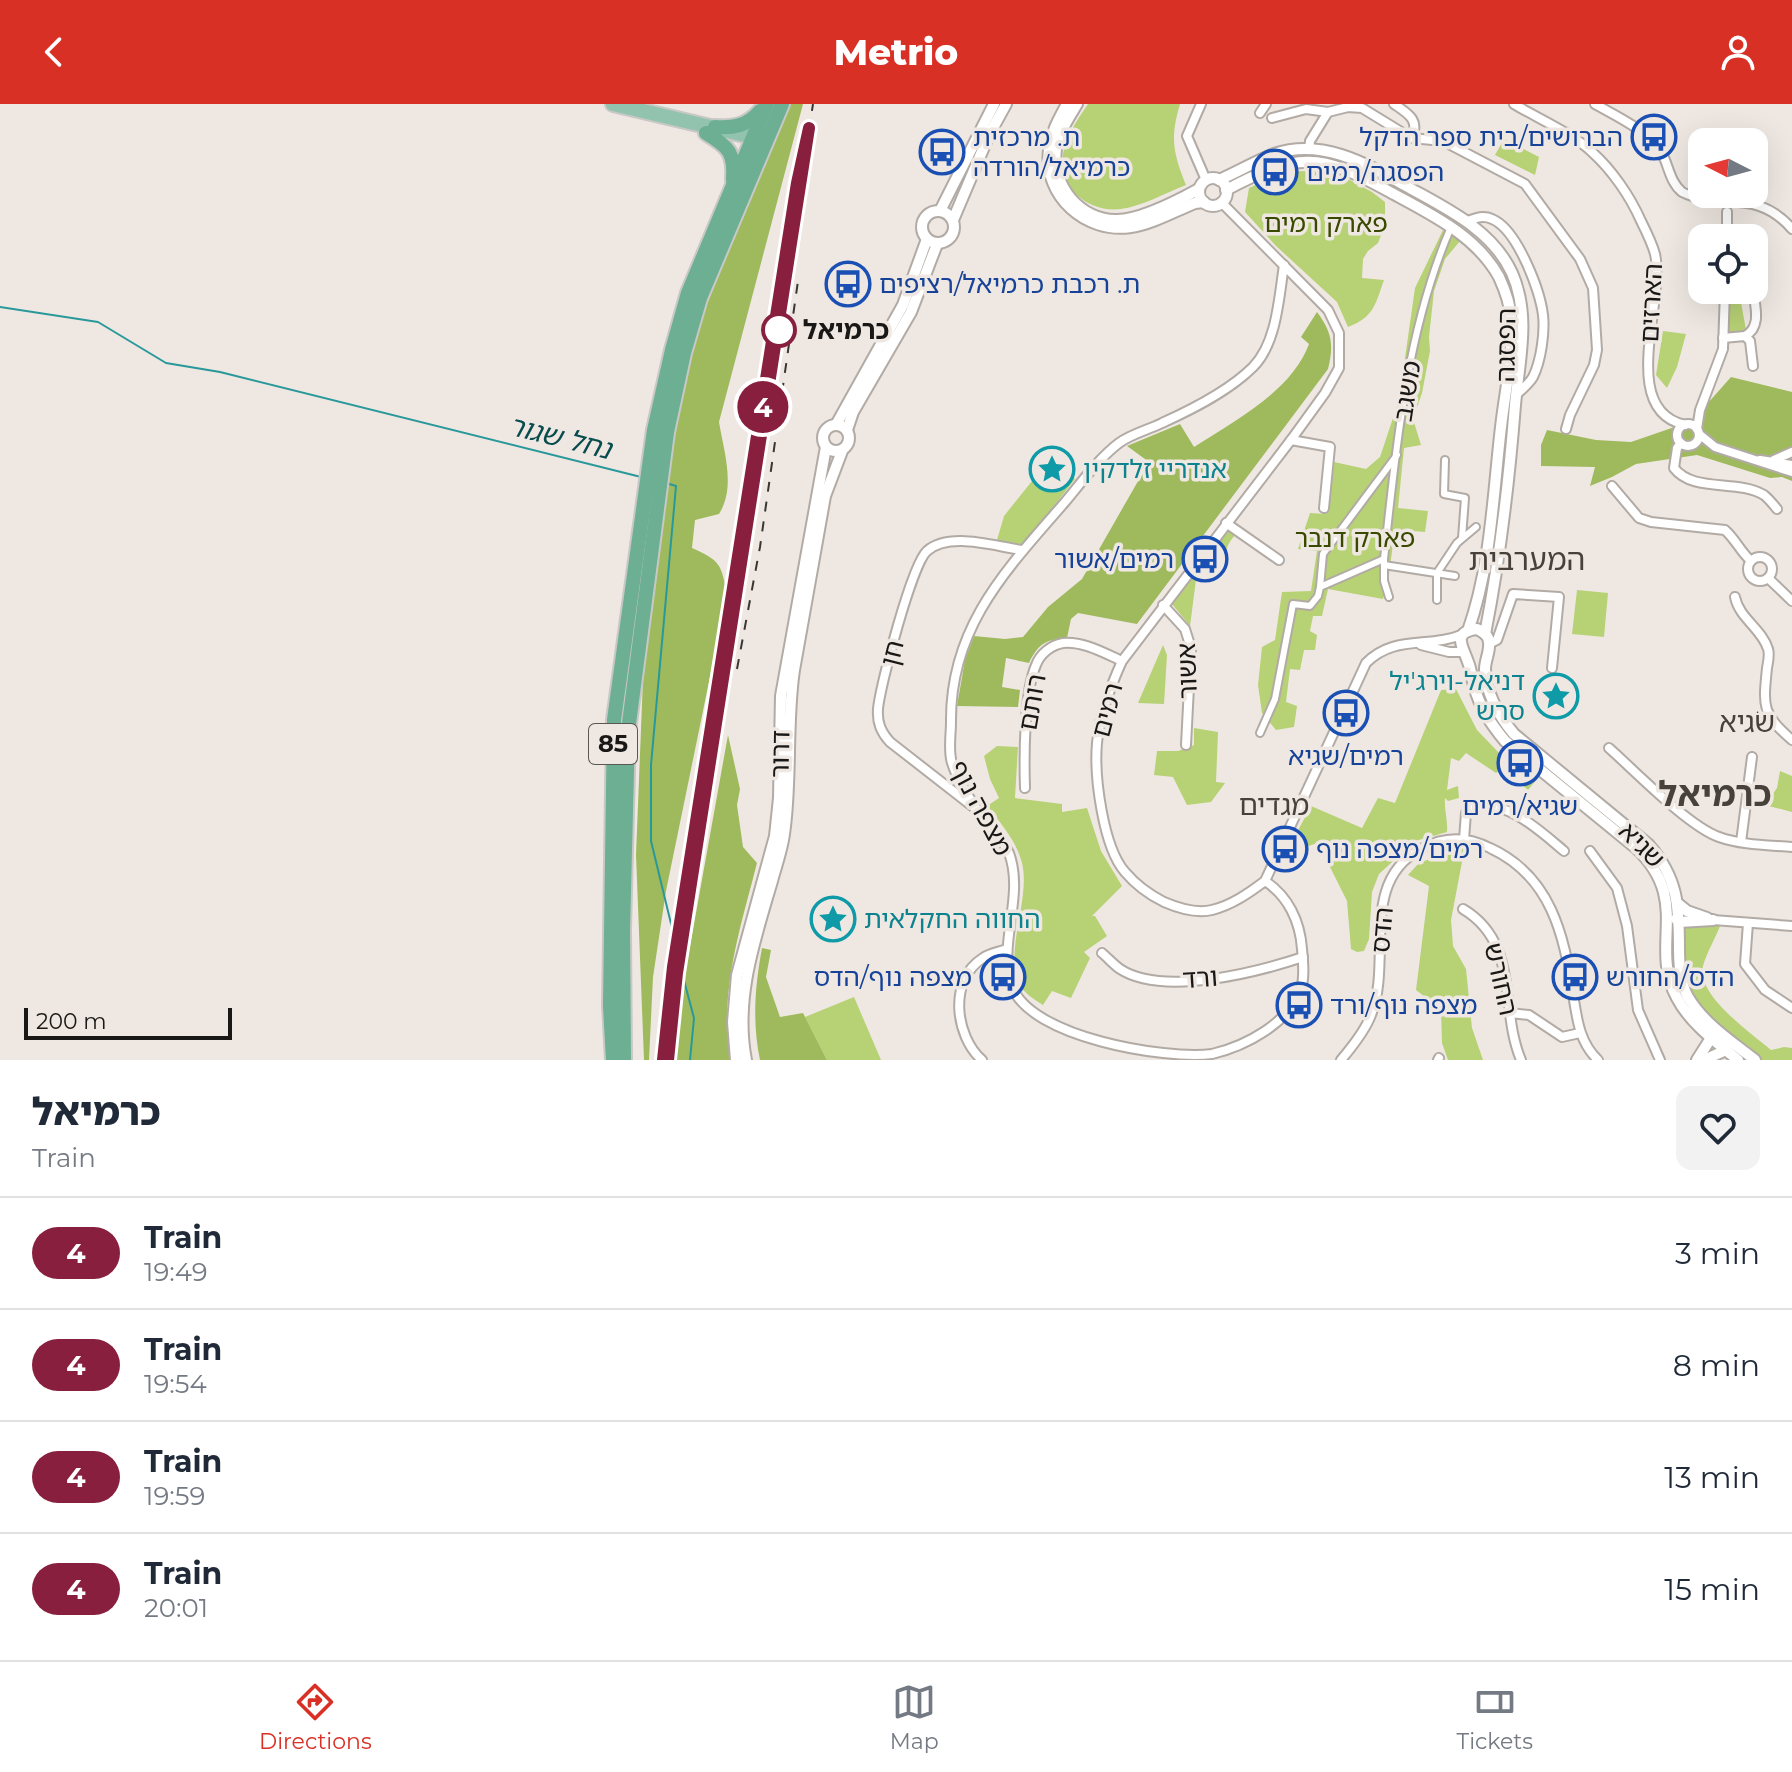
<!DOCTYPE html>
<html lang="en">
<head>
<meta charset="utf-8">
<style>
  body { margin:0; font-family:Montserrat,"Noto Sans Hebrew",sans-serif; background:#f2f2f3; color:#1f2937; height:100vh; display:flex; flex-direction:column; font-size:30px; white-space:nowrap }
  * { box-sizing:border-box; margin:0 }
  p { font-size:26px; color:#747a83 }
  .icon { flex:none; width:44px; height:44px; fill:none; stroke:currentColor; stroke-width:2; stroke-linecap:round; stroke-linejoin:round }
  .map { position:relative; height:956px; overflow:hidden }
  .sheet { display:flex; flex-direction:column; background:#fff; flex:1 }
  .sheet>* { flex:none }
  .badge { padding:0 16px; border-radius:26px; font-size:28px; line-height:52px }
  .needle { width:52px; rotate:276deg }
  .tools { position:absolute; left:1688px; top:24px; display:grid; gap:16px }
  .tools a { display:grid; place-items:center; width:80px; height:80px; border-radius:16px; background:#fff; box-shadow:0 8px 32px #0002; font-size:40px }
  .scale { position:absolute; left:24px; bottom:20px; width:208px; box-sizing:border-box; padding-left:8px; border:4px solid #1a1816; border-top:0; font-size:22px; line-height:28px; white-space:nowrap; color:#1a1816; -webkit-text-stroke:6px #efe8e2; paint-order:stroke }
  .map>.badge { position:absolute; translate:-50% -50%; box-shadow:0 0 0 4px #fff }
  .round { display:grid; place-items:center; flex:none; width:84px; height:84px; border-radius:16px; background:#f2f2f3 }
  .summary { display:flex; align-items:center; justify-content:space-between; height:136px; padding:0 32px }
  h1 { font-size:38px; font-weight:800; line-height:60px }
  ul { padding:0; list-style:none }
  li { display:flex; align-items:center; gap:24px; height:112px; padding:0 32px; border-top:2px solid #e0e1e3 }
  li div { flex:1 }
  li b { display:block; font-size:30px }
  li em { font-style:normal }
  li .badge { min-width:88px; font-weight:700; text-align:center }
  header { display:flex; justify-content:space-between; align-items:center; height:104px; padding:0 32px; background:#d93025; color:#fff; font-size:36px; font-weight:800 }
  .tab-bar { display:flex; justify-content:space-around; align-items:center; height:112px; border-top:2px solid #e0e1e3; background:#fff; font-size:22px; color:#747a83 }
  .tab-bar a { display:grid; justify-items:center; gap:4px }
  .tab-bar .current { color:#d93025 }
  .map>svg:first-child { display:block }
  .green { fill:#b7d175 }
  .forest { fill:#9fba5c }
  .lines { fill:none; stroke-linecap:round; stroke-linejoin:round }
  .stream { stroke:#29989a; stroke-width:2 }
  .pedestrian-casing { stroke:#b2aba5; stroke-width:10 }
  .minor-casing { stroke:#b2aba5; stroke-width:12 }
  .tertiary-casing { stroke:#b2aba5; stroke-width:14 }
  .primary-casing { stroke:#c8c8c7; stroke-width:18 }
  .trunk-casing { stroke:#c8c8c7; stroke-width:18 }
  .pedestrian { stroke:#fff; stroke-width:6 }
  .minor { stroke:#fff; stroke-width:8 }
  .tertiary { stroke:#fff; stroke-width:10 }
  .primary { stroke:#91c3ae; stroke-width:14 }
  .trunk { stroke:#6caf93; stroke-width:14 }
  .rail { stroke:#393633; stroke-width:2; stroke-dasharray:10 10; stroke-linecap:butt }
  .line-casing { stroke:#fff; stroke-width:18 }
  .line { stroke:#891f3e; stroke-width:12 }
  .stop-dot { fill:#fff; stroke:#891f3e; stroke-width:4 }
  .labels { text-anchor:middle; stroke-width:7; stroke-linejoin:round; paint-order:stroke }
  .shield { fill:#efe8e2; stroke:#5a5653; stroke-width:2 }
  .shield-label { font-size:24px; font-weight:bold; fill:#1a1816 }
  .transit-label { font-size:26px; fill:#164399; stroke:#efe8e2; text-anchor:start }
  .park-label { font-size:26px; fill:#3a4900; stroke:#efe8e2 }
  .street-label { font-size:26px; fill:#1a1816; stroke:#efe8e2 }
  .stop-label { font-size:26px; font-weight:bold; fill:#1a1816; stroke:#efe8e2; text-anchor:start }
  .culture-label { font-size:26px; fill:#0d838f; stroke:#efe8e2; text-anchor:start }
  .water-label { font-size:28px; font-style:italic; fill:#084c4e; stroke:#efe8e2 }
  .neighbourhood-label { font-size:28px; fill:#47413c; stroke:#efe8e2 }
  .quarter-label { font-size:30px; fill:#47413c; stroke:#efe8e2 }
  .district-label { font-size:34px; font-weight:bold; fill:#47413c; stroke:#efe8e2 }
</style>
</head>
<body>
<header><svg class="icon" aria-label="back" viewBox="0 0 24 24"><path d="M15 5l-7 7 7 7"/></svg>Metrio<svg class="icon" aria-label="person" viewBox="0 0 24 24"><circle cx="12" cy="8" r="4"/><path d="M4 21q1-7 8-7t8 7"/></svg></header>
<div class="map">
<svg width="1792" height="956" viewBox="0 0 1792 956">
  <rect width="100%" height="100%" fill="#efe8e2"/>
  <g class="green">
    <path d="M1088,0h92c-10,34 -7,48 6,81 -21,8 -43,21 -65,24 -32,4 -63,-20 -58,-55 3,-19 15,-35 25,-50z"/>
    <polygon points="1504,35 1539,53 1535,71 1495,51"/>
    <path d="M1296,67l39,1 37,20 13,10v23l-7,18 -10,8 -5,8 -1,19 22,2c-9,25 -10,37 -36,47l-11,-25 -61,-56 -31,-34 4,-24 22,-10z"/>
    <polygon points="1443,126 1460,137 1445,155 1434,187 1429,233 1430,247 1422,289 1413,315 1421,341 1404,344 1398,404 1428,407 1425,428 1413,427 1410,442 1393,440 1388,478 1383,495 1328,485 1322,512 1313,512 1310,527 1317,531 1315,546 1304,546 1300,566 1290,565 1286,598 1297,602 1294,623 1276,626 1262,609 1258,581 1262,543 1275,536 1282,488 1311,487 1317,447 1298,445 1310,409 1326,410 1334,358 1366,365 1380,353 1399,296 1415,184"/>
    <polygon points="1740,193 1746,226 1729,229 1729,196"/>
    <polygon points="1663,227 1686,230 1677,263 1667,284 1656,271"/>
    <polygon points="1052,352 1075,375 1022,443 997,436 1004,412"/>
    <path d="M1226,426l12,3c-13,9 -14,27 -17,41l-23,-9z"/>
    <polygon points="1197,468 1190,522 1172,500"/>
    <polygon points="1577,486 1608,489 1604,533 1572,530"/>
    <polygon points="1163,541 1167,551 1164,600 1138,599"/>
    <path d="M1456,585l21,41 23,24 36,26 -8,10 -26,-21 -6,4 -30,-20 -7,8 -8,-3 -4,32 11,-4 1,12 -11,3 -3,-3c-1,12 3,22 2,34l-32,9 -36,33 -7,18 -3,47 -5,12 -7,1 -6,-3 -4,-48 -29,-58 -32,10 25,-47 51,22 16,-30 17,5 46,-113z"/>
    <polygon points="1194,624 1218,628 1216,678 1225,679 1211,698 1187,701 1173,673 1154,671 1157,647 1178,647 1194,641"/>
    <path d="M997,642l21,1 -3,51 47,6v8l25,-4 14,43 21,35 -30,30h3l12,20 -23,16 6,6 -19,40 -19,-7 -9,14c-8,-5 -18,-11 -23,-20 -17,-33 11,-85 2,-122 -6,-23 -21,-39 -35,-57l12,-8 -9,-19 -6,-23z"/>
    <polygon points="1780,667 1792,672 1792,708 1765,701 1777,684"/>
    <polygon points="1465,742 1451,816 1453,842 1466,865 1472,924 1483,956 1448,956 1442,939 1441,905 1416,886 1429,782 1408,771 1419,759"/>
    <path d="M1720,822c-5,13 -13,26 -17,40 -7,29 48,67 68,84l13,-3 8,1v12h-30l-57,-45 -24,-46 2,-42z"/>
    <polygon points="854,893 881,956 827,956 805,913"/>
  </g>
  <g class="forest">
    <path d="M790,0h13l-84,318c5,30 17,65 0,92l-24,6 -3,28c29,13 29,16 35,46l-61,297 -13,86 -4,83h-5l-8,-205 8,-202 36,-261 22,-76z"/>
    <path d="M1317,208c15,20 17,33 11,57l-191,255 -59,-11 -7,6 -4,19c-21,1 -29,6 -38,25l-23,-5 -4,29 18,3 -2,17 -61,-1 8,-46 9,-24 31,3 18,-2 25,-30 34,-28 67,-117 -22,-16 53,-22 14,23c40,-26 98,-56 115,-103l-8,-7z"/>
    <polygon points="1731,273 1792,288 1792,377 1782,373 1770,374 1697,351 1636,360 1612,373 1590,382 1595,363 1541,362 1541,341 1547,326 1596,336 1631,338 1692,317"/>
    <path d="M728,631l12,54 -3,16 6,42 14,16c-16,63 -39,131 -26,197h-56l5,-58z"/>
    <path d="M762,844l9,2 -5,27 14,40 23,-4 24,47h-67c-8,-38 -5,-74 2,-112z"/>
  </g>
  <g class="lines">
    <g class="stream">
      <polyline points="0,203 98,218 166,259 220,268 641,373"/>
      <polyline points="666,379 676,382 651,661 651,737 674,832"/>
      <polyline points="682,869 694,914 690,956"/>
    </g>
    <g class="pedestrian-casing">
      <g id="pedestrian">
        <polyline points="1445,356 1444,390 1465,394 1462,434"/>
        <polyline points="1384,461 1455,472"/>
        <polyline points="1320,483 1323,450 1397,351"/>
        <path d="M1389,493l-5,-16v-22c12,-111 22,-228 67,-332"/>
        <polyline points="1437,496 1437,469 1457,439 1476,423"/>
        <polyline points="1260,629 1275,595 1293,500 1310,502 1318,492 1320,483 1384,455"/>
      </g>
    </g>
    <g class="minor-casing">
      <g id="minor">
        <polyline points="1201,0 1187,32 1206,76"/>
        <path d="M1394,0c13,9 27,16 17,34"/>
        <path d="M1514,0c23,14 58,29 78,48 20,18 38,44 49,69 5,10 11,22 14,33 11,46 -38,156 30,171"/>
        <path d="M1595,0c21,12 54,27 67,49 7,14 8,29 20,39 38,19 74,-5 110,37"/>
        <polyline points="1260,9 1266,0"/>
        <polyline points="1272,14 1306,5 1328,8"/>
        <polyline points="1309,45 1310,37 1328,8 1348,3 1362,4 1411,34 1443,37 1525,80 1580,155 1593,184 1597,246 1594,261 1570,311 1566,325"/>
        <path d="M1221,98l107,108 11,23v35l-14,25 -34,47 -169,221c-12,27 -22,53 -25,82 -3,33 6,104 28,129 11,13 25,23 39,30 14,6 32,12 48,8 20,-5 37,-17 53,-29l101,-218c29,-29 62,-14 98,-29"/>
        <path d="M1468,117c8,-3 15,-6 24,-2 25,10 48,71 51,96 2,17 -2,46 -10,62 -4,7 -11,12 -17,18"/>
        <polyline points="1727,134 1727,108"/>
        <path d="M1745,232c17,-9 10,-30 8,-46"/>
        <polyline points="1723,234 1745,232 1750,237 1753,262"/>
        <circle cx="1688" cy="331" r="11"/>
        <polyline points="1697,325 1700,306 1723,245 1725,186"/>
        <polyline points="1699,330 1715,343 1792,368"/>
        <polyline points="1291,336 1330,343 1324,404"/>
        <path d="M1681,339l-4,5 -3,20c19,25 64,11 90,27 5,4 9,9 13,14"/>
        <polyline points="1760,356 1792,361"/>
        <polyline points="1774,356 1792,348"/>
        <path d="M1612,382l27,32 12,4 74,8c11,10 15,21 26,31"/>
        <polyline points="1226,419 1279,456"/>
        <circle cx="1760" cy="465" r="12"/>
        <polyline points="1768,474 1792,497"/>
        <path d="M1735,493c4,21 27,32 33,52 2,6 0,13 -1,19 -4,39 -5,46 25,72"/>
        <polyline points="1163,501 1185,525 1191,544 1186,641"/>
        <polyline points="1489,540 1497,536 1513,490 1559,493 1552,564"/>
        <polyline points="1421,541 1449,548 1463,548"/>
        <path d="M1609,644c26,23 79,78 110,89 22,8 49,8 73,10"/>
        <path d="M1025,684c-1,-30 -1,-96 11,-123 4,-11 15,-20 27,-22 20,-2 41,10 59,18"/>
        <path d="M976,705l-86,-67c-9,-10 -13,-19 -12,-33 2,-23 34,-145 49,-158 23,-20 69,-4 96,-1"/>
        <path d="M1464,735l2,-26 7,-7c35,-6 66,24 91,45"/>
        <polyline points="1741,738 1752,653"/>
        <polyline points="1590,747 1617,784 1627,822 1638,906 1660,956"/>
        <path d="M1265,777c23,15 35,40 37,68 1,12 3,27 -1,40 -12,34 -55,57 -89,65 -47,6 -183,-17 -200,-68 -15,-43 13,-89 -3,-133 -4,-9 -13,-19 -20,-27 -12,-16 -31,-44 -37,-63 -4,-12 -1,-28 -1,-41 -1,-95 55,-152 114,-220 16,-19 34,-44 54,-59 12,-9 29,-13 43,-20 31,-14 67,-32 91,-56 24,-24 26,-70 31,-102"/>
        <path d="M1463,805c57,34 36,99 58,151"/>
        <polyline points="1713,816 1792,822"/>
        <polyline points="1748,819 1745,860 1765,886 1792,904"/>
        <path d="M1102,849c6,5 12,12 18,16 43,28 138,3 183,-12"/>
        <polyline points="1510,909 1529,911 1562,933 1580,929"/>
        <path d="M982,956c-27,-24 -34,-80 1,-102 6,-5 16,-6 24,-9"/>
        <path d="M1341,956c11,-13 24,-29 30,-45 22,-54 -13,-133 50,-166 23,-13 47,-12 69,-1 61,28 74,87 83,146 4,24 6,48 25,66"/>
        <polyline points="1438,956 1439,954"/>
      </g>
    </g>
    <g class="tertiary-casing">
      <g id="tertiary">
        <path d="M1067,0c-8,15 -16,28 -18,46 -6,46 37,84 82,77 21,-3 44,-16 64,-24l9,-1"/>
        <path d="M1077,0c-9,15 -18,28 -21,45 -5,37 25,72 61,71 23,0 62,-20 82,-31"/>
        <circle cx="1213" cy="88" r="14"/>
        <path d="M1219,76c18,-8 37,-19 55,-26 48,-16 91,9 132,32 39,22 86,43 106,87 19,43 7,88 3,132 -6,77 -15,153 -30,229"/>
        <path d="M1226,86c72,-38 93,-38 164,2 40,22 86,43 109,85 6,13 11,27 12,41 3,36 -6,73 -10,109 -8,68 -10,139 -33,204"/>
        <circle cx="938" cy="123" r="16"/>
        <polyline points="940,107 994,0"/>
        <polyline points="953,116 989,31 1006,0"/>
        <circle cx="836" cy="334" r="13"/>
        <polyline points="836,321 903,201 927,135"/>
        <polyline points="847,326 853,308 911,208 937,140"/>
        <polyline points="1677,799 1687,807 1707,814"/>
        <polyline points="1676,815 1679,818 1713,816"/>
        <polyline points="736,956 733,918 737,871 775,732 779,694 781,592 826,343"/>
        <path d="M746,956c-12,-61 9,-121 26,-179 4,-15 10,-31 12,-47 8,-55 2,-110 10,-164l31,-174 17,-45"/>
        <polyline points="1697,956 1711,934 1715,933"/>
        <polyline points="1704,956 1726,946"/>
        <path d="M1738,956c-22,-18 -48,-37 -61,-62 -29,-54 16,-97 -42,-151l-130,-106c-14,-17 -25,-33 -31,-55 -2,-8 -3,-17 -6,-24 -5,-15 -17,-30 9,-33 6,3 12,6 12,14 1,9 -4,17 -4,26 1,24 14,47 29,65l135,111c29,33 30,61 30,104 0,15 1,34 9,48 15,26 44,45 67,63"/>
      </g>
    </g>
    <g class="primary-casing">
      <polyline id="primary" points="613,0 753,33 760,39"/>
    </g>
    <g class="trunk-casing">
      <g id="trunk">
        <path d="M715,23c19,1 32,-1 45,-16"/>
        <path d="M706,29c23,14 29,20 27,47"/>
        <polyline points="613,956 610,902 614,616 654,326 672,246 688,189 767,0"/>
        <polyline points="624,956 623,826 628,627 667,328 684,249 700,194 782,0"/>
      </g>
    </g>
    <use href="#pedestrian" class="pedestrian"/>
    <use href="#minor" class="minor"/>
    <use href="#tertiary" class="tertiary"/>
    <use href="#primary" class="primary"/>
    <use href="#trunk" class="trunk"/>
    <g class="rail">
      <polyline points="737,565 760,443 799,170"/>
      <polyline points="668,956 677,869 746,441 813,0"/>
    </g>
  </g>
  <g class="lines">
    <g class="line-casing">
      <polyline id="line" points="663,956 673,863 797,79 809,24 677,869 668,956"/>
    </g>
    <use href="#line" class="line"/>
  </g>
  <defs>
    <g id="bus-ring" transform="scale(2.3)"><circle r="9.5" fill="#efe8e2" stroke="#1a4fb4" stroke-width="1.5"/><path d="M-5-6H5V4H4V6H2V4H-2V6H-4V4H-5ZM-3.5-4V0h7V-4ZM-3.5 1.2v1.5H-2V1.2ZM2 1.2v1.5H3.5V1.2Z" fill="#1a4fb4"/></g>
    <g id="sight-ring" transform="scale(2.3)"><circle r="9.5" fill="#efe8e2" stroke="#0f9aa8" stroke-width="1.5"/><path d="M0-6L1.8-2.2L6-1.7L2.9 1.2L3.7 5.4L0 3.3L-3.7 5.4L-2.9 1.2L-6-1.7L-1.8-2.2Z" fill="#0f9aa8"/></g>
  </defs>
  <g fill-rule="evenodd">
    <use href="#bus-ring" x="1654" y="33"/>
    <use href="#bus-ring" x="942" y="48"/>
    <use href="#bus-ring" x="1275" y="68"/>
    <use href="#bus-ring" x="848" y="180"/>
    <use href="#sight-ring" x="1052" y="365"/>
    <use href="#bus-ring" x="1205" y="455"/>
    <use href="#sight-ring" x="1556" y="592"/>
    <use href="#bus-ring" x="1346" y="609"/>
    <use href="#bus-ring" x="1520" y="659"/>
    <use href="#bus-ring" x="1285" y="745"/>
    <use href="#sight-ring" x="833" y="815"/>
    <use href="#bus-ring" x="1003" y="873"/>
    <use href="#bus-ring" x="1575" y="873"/>
    <use href="#bus-ring" x="1299" y="901"/>
  </g>
  <circle class="stop-dot" cx="779" cy="226" r="16"/>
  <g class="labels">
    <rect class="shield" x="589" y="620" width="48" height="40" rx="6"/>
    <g class="shield-label">
      <text x="613" y="648">85</text>
    </g>
    <g class="transit-label">
      <text x="973" y="42">ת. מרכזית<tspan x="973" dy="30">כרמיאל/הורדה</tspan></text>
      <text x="1623" y="42" text-anchor="end">הברושים/בית ספר הדקל</text>
      <text x="1306" y="77">הפסגה/רמים</text>
      <text x="879" y="189">ת. רכבת כרמיאל/רציפים</text>
      <text x="1174" y="464" text-anchor="end">רמים/אשור</text>
      <text x="1346" y="661" text-anchor="middle">רמים/שגיא</text>
      <text x="1520" y="711" text-anchor="middle">שגיא/רמים</text>
      <text x="1316" y="754">רמים/מצפה נוף</text>
      <text x="972" y="882" text-anchor="end">מצפה נוף/הדס</text>
      <text x="1606" y="882">הדס/החורש</text>
      <text x="1330" y="910">מצפה נוף/ורד</text>
    </g>
    <g class="park-label">
      <text x="1326" y="128">פארק רמים</text>
      <text x="1355" y="443">פארק דנבר</text>
    </g>
    <g class="street-label">
      <text transform="translate(1651 199) rotate(-87)" y="9">הארזים</text>
      <text transform="translate(1506 241) rotate(-89)" y="9">הפסגה</text>
      <text transform="translate(1407 287) rotate(-81)" y="9">משגב</text>
      <text transform="translate(892 549) rotate(-76)" y="9">חן</text>
      <text transform="translate(1187 567) rotate(-92)" y="9">אשור</text>
      <text transform="translate(1032 598) rotate(-80)" y="9">רותם</text>
      <text transform="translate(1107 606) rotate(-75)" y="9">רמים</text>
      <text transform="translate(780 650) rotate(-89)" y="9">דרור</text>
      <text transform="translate(981 704) rotate(62)" y="9">מצפה נוף</text>
      <text transform="translate(1642 741) rotate(45)" y="9">שגיא</text>
      <text transform="translate(1382 826) rotate(-85)" y="9">הדס</text>
      <text transform="translate(1200 874) rotate(-4)" y="9">ורד</text>
      <text transform="translate(1501 875) rotate(77)" y="9">החורש</text>
    </g>
    <g class="stop-label">
      <text x="803" y="235">כרמיאל</text>
    </g>
    <g class="culture-label">
      <text x="1083" y="374">אנדריי זלדקין</text>
      <text x="1525" y="586" text-anchor="end">דניאל-וירג'יל<tspan x="1525" dy="30">סרש</tspan></text>
      <text x="864" y="824">החווה החקלאית</text>
    </g>
    <g class="water-label">
      <text transform="translate(560 333) rotate(14)" y="10">נחל שגור</text>
    </g>
    <g class="neighbourhood-label">
      <text x="1747" y="628">שׂגיא</text>
      <text x="1274" y="711">מגדים</text>
    </g>
    <g class="quarter-label">
      <text x="1527" y="466">המערבית</text>
    </g>
    <g class="district-label">
      <text x="1715" y="702">כרמיאל</text>
    </g>
  </g>
</svg>
<div class="tools">
<a><svg class="needle" viewBox="-14 -14 28 28"><path d="M0-13l5 13h-10z" fill="#e53935"/><path d="M0 13l5-13h-10z" fill="#747a83"/></svg></a>
<a><svg class="icon" aria-label="locate" viewBox="0 0 24 24"><circle cx="12" cy="12" r="6"/><path d="M12 2v4M12 18v4M2 12h4M18 12h4"/></svg></a>
</div>
<div class="scale">200 m</div>
<b class="badge" style="left:763px;top:303px;background:#891f3e;color:#fff">4</b>
</div>
<section class="sheet">
<div class="summary"><div><h1>כרמיאל</h1><p>Train</p></div><a class="round"><svg class="icon" aria-label="heart" viewBox="0 0 24 24"><path d="M12 20l-8-8c-3-5 5-10 8-4 3-6 11-1 8 4z"/></svg></a></div>
<ul>
<li><span class="badge" style="background:#891f3e;color:#fff">4</span><div><b>Train</b><p>19:49</p></div><em>3 min</em></li>
<li><span class="badge" style="background:#891f3e;color:#fff">4</span><div><b>Train</b><p>19:54</p></div><em>8 min</em></li>
<li><span class="badge" style="background:#891f3e;color:#fff">4</span><div><b>Train</b><p>19:59</p></div><em>13 min</em></li>
<li><span class="badge" style="background:#891f3e;color:#fff">4</span><div><b>Train</b><p>20:01</p></div><em>15 min</em></li>
</ul>
</section>
<nav class="tab-bar">
<a class="current"><svg class="icon" aria-label="directions" viewBox="0 0 24 24"><path d="M12 3l9 9-9 9-9-9zM9 14v-3h6M13 9l2 2-2 2"/></svg>Directions</a>
<a><svg class="icon" aria-label="map" viewBox="0 0 24 24"><path d="M3 6l6-2 6 2 6-2v14l-6 2-6-2-6 2zM9 4v14M15 6v14"/></svg>Map</a>
<a><svg class="icon" aria-label="tickets" viewBox="0 0 24 24"><path d="M3 7h18v10H3zM15 7v10"/></svg>Tickets</a>
</nav>
</body>
</html>
